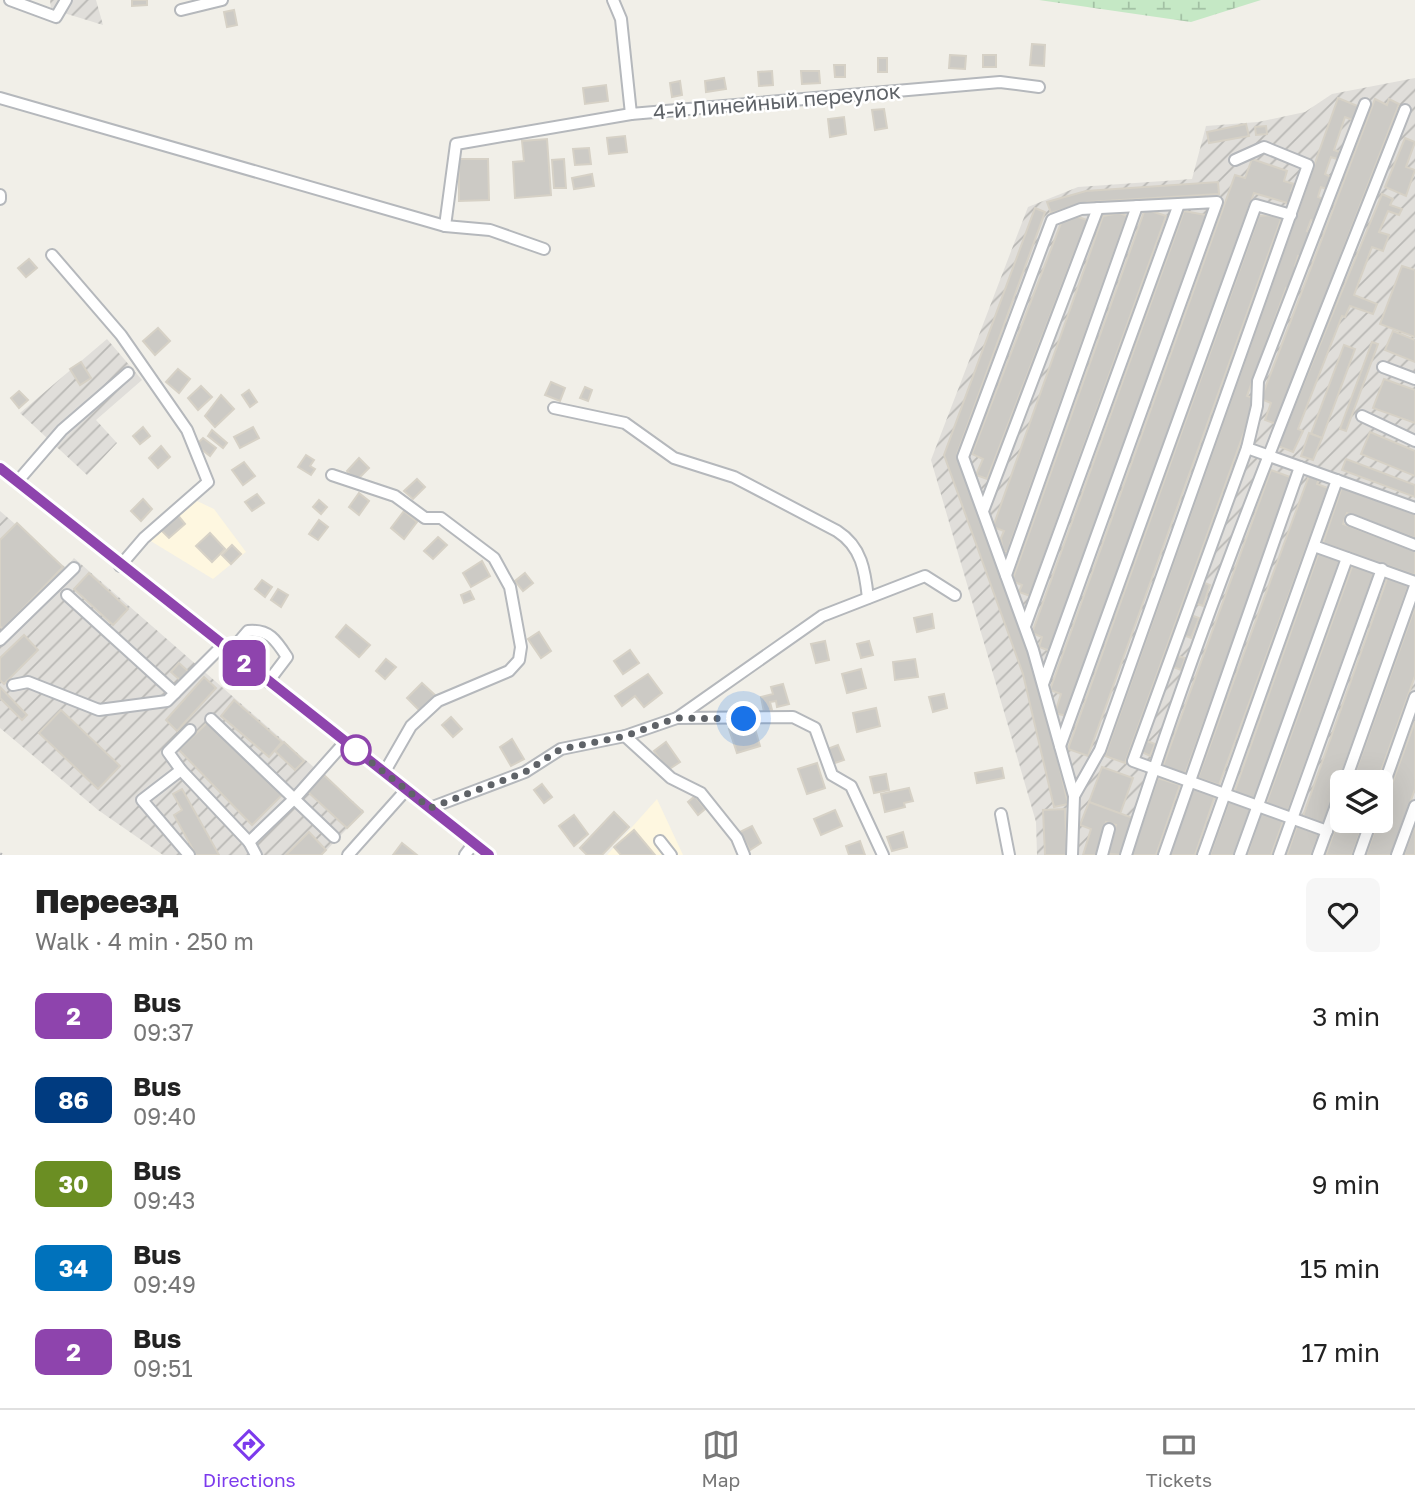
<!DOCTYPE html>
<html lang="en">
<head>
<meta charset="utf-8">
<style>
  body { margin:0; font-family:"Golos Text",sans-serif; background:#f6f6f6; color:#222; height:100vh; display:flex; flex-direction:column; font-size:26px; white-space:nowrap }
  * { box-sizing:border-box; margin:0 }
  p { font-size:23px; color:#767676 }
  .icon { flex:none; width:38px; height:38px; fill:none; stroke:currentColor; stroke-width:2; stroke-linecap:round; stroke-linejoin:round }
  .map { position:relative; height:855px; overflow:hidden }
  .panel { display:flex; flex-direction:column; background:#fff; flex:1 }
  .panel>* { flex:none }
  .badge { padding:0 14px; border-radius:10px; font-size:24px; line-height:46px }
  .controls { position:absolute; left:1330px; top:770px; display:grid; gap:14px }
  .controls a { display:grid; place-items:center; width:63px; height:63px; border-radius:10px; background:#fff; box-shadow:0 7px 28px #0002; font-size:35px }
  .you { position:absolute; width:35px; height:35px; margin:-18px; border:5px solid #fff; border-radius:50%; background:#1a73e8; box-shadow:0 0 0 10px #1a73e833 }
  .map>.badge { position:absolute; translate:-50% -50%; box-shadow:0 0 0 4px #fff }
  .round { display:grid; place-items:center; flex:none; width:74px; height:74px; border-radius:10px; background:#f6f6f6 }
  .overview { display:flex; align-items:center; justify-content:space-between; height:119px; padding:0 35px }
  h1 { font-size:33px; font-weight:800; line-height:52px }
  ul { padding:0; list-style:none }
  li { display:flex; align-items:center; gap:21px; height:84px; padding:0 35px }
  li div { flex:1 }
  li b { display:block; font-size:26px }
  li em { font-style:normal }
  li .badge { min-width:77px; font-weight:700; text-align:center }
  .tab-bar { display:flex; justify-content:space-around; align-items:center; height:98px; border-top:2px solid #e0e0e0; background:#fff; font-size:19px; color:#767676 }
  .tab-bar a { display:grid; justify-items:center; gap:4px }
  .tab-bar .selected { color:#7c3aed }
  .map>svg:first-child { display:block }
  .commercial { fill:#fef7e0 }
  .industrial { fill:url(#industrial-furrows); fill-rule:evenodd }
  .wetland { fill:url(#wetland-marsh) }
  .building { fill:#cccac5; stroke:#d6d1c6; stroke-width:2 }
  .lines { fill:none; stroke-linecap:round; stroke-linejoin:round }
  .minor-casing { stroke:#b5b8bc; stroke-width:14 }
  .minor { stroke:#fff; stroke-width:10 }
  .rail { stroke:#b6b7b8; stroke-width:3.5; stroke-dasharray:2 9; stroke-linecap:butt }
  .line-casing { stroke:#fff; stroke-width:16 }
  .line { stroke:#8e44ad; stroke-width:10 }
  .walk { stroke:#5f6368; stroke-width:7; stroke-dasharray:0 12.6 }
  .stop-dot { fill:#fff; stroke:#8e44ad; stroke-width:3.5 }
  .labels { text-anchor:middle; stroke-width:5; stroke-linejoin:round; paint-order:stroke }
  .street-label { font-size:21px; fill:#5f6368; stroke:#fff }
</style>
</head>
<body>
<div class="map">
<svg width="1415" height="855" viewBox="0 0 1415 855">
  <defs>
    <pattern id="industrial-furrows" width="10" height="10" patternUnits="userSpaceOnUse" patternTransform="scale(1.75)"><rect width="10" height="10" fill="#e0deda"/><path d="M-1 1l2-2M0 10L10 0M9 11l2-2" fill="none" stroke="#b9b8b5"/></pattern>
    <pattern id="wetland-marsh" width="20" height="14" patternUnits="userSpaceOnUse" patternTransform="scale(1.75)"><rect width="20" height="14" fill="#c5e8c5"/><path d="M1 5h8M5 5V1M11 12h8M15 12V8" fill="none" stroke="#a3c0a4"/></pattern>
  </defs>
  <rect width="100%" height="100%" fill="#f1efe8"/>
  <g class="commercial">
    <polygon points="197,501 214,509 246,552 213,579 149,540"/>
    <polygon points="657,799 683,855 607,855"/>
  </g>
  <g class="industrial">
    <polygon points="50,0 96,0 103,25 51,9"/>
    <path d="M1415,78v777h-378l-1,-33 -105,-362 97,-253 50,-20 114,-8 14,-53 52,-4 47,-10 27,-18zM1342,782h39v39h-39z"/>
    <polygon points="107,339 142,380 96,420 117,443 87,475 20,413"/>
    <polygon points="0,511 66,568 74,558 364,811 322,855 163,855 98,810 0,728"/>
  </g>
  <polygon class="wetland" points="1039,0 1261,0 1191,22"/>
  <g class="building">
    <polygon points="132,0 147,0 147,5 132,6"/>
    <polygon points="234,10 237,25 227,27 224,12"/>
    <polygon points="1032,44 1045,45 1044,66 1030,65"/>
    <polygon points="950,55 966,56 965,69 949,68"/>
    <rect x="983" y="55" width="13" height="12"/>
    <rect x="878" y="58" width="9" height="14"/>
    <polygon points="834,65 845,65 845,77 835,77"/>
    <polygon points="772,71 773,85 759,86 758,72"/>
    <polygon points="801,71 819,71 820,83 802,84"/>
    <polygon points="724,78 726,89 706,92 705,81"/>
    <polygon points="680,81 682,95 672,97 670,83"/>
    <polygon points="606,85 608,101 585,104 583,88"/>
    <polygon points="1338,98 1360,107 1355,121 1345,117 1334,150 1343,153 1340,160 1331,157 1325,174 1333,178 1329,190 1321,187 1318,197 1326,200 1318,223 1311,220 1307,231 1314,234 1304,259 1298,256 1295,266 1301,269 1293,291 1286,288 1247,396 1256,399 1125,763 1105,756"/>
    <polygon points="1375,99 1387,105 1389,99 1399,104 1276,424 1265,420 1271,403 1261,399"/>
    <polygon points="884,109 887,128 875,130 872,110"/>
    <polygon points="844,117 846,134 830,137 828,119"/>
    <polygon points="1246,124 1249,136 1209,143 1207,132"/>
    <polygon points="1266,126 1267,134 1256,135 1255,127"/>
    <polygon points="625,136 627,152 609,154 607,138"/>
    <polygon points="1405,138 1415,142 1406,167 1415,170 1406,196 1385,187"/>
    <polygon points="547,139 551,195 515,198 513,162 524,161 522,141"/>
    <polygon points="589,148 591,164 575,165 573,149"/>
    <polygon points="459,159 488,159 489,200 459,201"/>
    <polygon points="564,159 566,188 554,188 552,160"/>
    <polygon points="1252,159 1287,171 1284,181 1294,184 1291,191 1298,193 1294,205 1254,193 1066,716 1055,713 1061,694 1050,690 1235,175 1245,178"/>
    <polygon points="592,174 594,186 574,189 572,178"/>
    <polygon points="1218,182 1219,194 1088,202 1051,213 1047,202 1086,191"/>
    <polygon points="1382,194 1393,199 1390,205 1402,209 1399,215 1388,211 1379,232 1389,235 1383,251 1372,247 1354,295 1377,304 1373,314 1350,306 1345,317 1342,316 1298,429 1303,431 1293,452 1278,446"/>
    <polygon points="1035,208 1045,212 957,454 1037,669 1068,804 1054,807 1023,674 944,455"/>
    <polygon points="1145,209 1166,216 1030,596 1019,592 1022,585 1012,581"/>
    <polygon points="1184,211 1206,215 1050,651 1039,647 1042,637 1032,633"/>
    <polygon points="1120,213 1127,216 1010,544 1011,551 1003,552 1001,538 1004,531 993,527 1103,216"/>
    <polygon points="1270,215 1281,219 1088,756 1068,749 1259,216"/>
    <polygon points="1076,216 1087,220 987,479 976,475 983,459 972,454 1063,218"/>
    <polygon points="29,259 37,268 26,277 18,268"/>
    <polygon points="1402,266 1415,270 1415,337 1380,324"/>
    <polygon points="158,328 170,341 155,355 143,341"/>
    <polygon points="1393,331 1415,340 1415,362 1385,350"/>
    <polygon points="1372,342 1378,344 1346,431 1340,429"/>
    <polygon points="1344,345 1355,349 1322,438 1311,434"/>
    <polygon points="81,362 91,378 80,385 70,369"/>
    <polygon points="178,369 190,379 179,393 166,382"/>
    <polygon points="1384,379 1415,390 1415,423 1373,408"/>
    <polygon points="551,382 565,388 560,401 545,395"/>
    <polygon points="201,386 212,397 198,410 188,398"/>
    <polygon points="585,387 592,390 588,401 580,398"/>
    <polygon points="249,390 257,402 250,407 242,395"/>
    <polygon points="19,391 28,400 19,408 11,398"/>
    <polygon points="221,395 234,409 215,427 205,416"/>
    <polygon points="143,427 150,436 140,444 133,436"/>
    <polygon points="253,427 259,438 240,448 234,437"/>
    <polygon points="212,430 227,443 223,448 208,436"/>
    <polygon points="1370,432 1415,451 1415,476 1361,454"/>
    <polygon points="1309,433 1322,438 1313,460 1301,456"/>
    <polygon points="203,438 216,448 210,456 196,445"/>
    <polygon points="161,446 170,457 158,468 149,458"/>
    <polygon points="306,455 314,460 310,466 315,469 311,475 298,467"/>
    <polygon points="359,458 369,468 356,481 347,471"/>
    <polygon points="1346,459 1415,485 1415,497 1342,470"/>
    <polygon points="244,462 255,476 243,485 232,470"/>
    <polygon points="1271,470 1293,478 1185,774 1163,766"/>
    <polygon points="1310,473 1320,476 1317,484 1328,488 1219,785 1198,778"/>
    <polygon points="417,479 425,487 413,499 404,491"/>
    <polygon points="1342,487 1415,514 1415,538 1347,513 1343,524 1415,551 1415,575 1323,543"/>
    <polygon points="359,493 369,501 359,515 349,507"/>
    <polygon points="257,494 264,503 252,511 245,502"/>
    <polygon points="143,499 152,509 141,521 131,511"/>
    <polygon points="319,500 327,507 321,514 313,507"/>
    <polygon points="404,511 417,522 404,539 391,528"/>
    <polygon points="176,513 185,524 169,538 159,528"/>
    <polygon points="319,520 328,527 318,540 309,534"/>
    <polygon points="17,523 63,567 3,629 0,626 0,540"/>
    <polygon points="210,533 225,549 212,562 196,546"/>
    <polygon points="438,537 447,545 433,559 424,551"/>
    <polygon points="232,545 241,554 231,564 222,555"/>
    <polygon points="1319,552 1340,560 1255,800 1234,793"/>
    <polygon points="482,561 490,576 471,587 463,573"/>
    <polygon points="1353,564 1375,572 1288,811 1266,804"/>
    <polygon points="89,573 128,609 113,625 74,589"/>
    <polygon points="525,573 533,583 523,591 515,581"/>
    <polygon points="1388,576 1409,584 1323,826 1302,819"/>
    <polygon points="262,580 272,587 265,597 255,589"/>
    <polygon points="1202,582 1210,585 1203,606 1194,603"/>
    <polygon points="278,589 288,595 281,607 271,600"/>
    <polygon points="470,591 474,599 464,603 461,595"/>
    <polygon points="1415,607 1415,676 1377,782 1352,782"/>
    <polygon points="932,614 934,628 917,632 914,618"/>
    <polygon points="1191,615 1199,618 1191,638 1183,635"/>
    <polygon points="346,625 370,645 359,657 336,637"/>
    <polygon points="539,632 551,651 541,658 528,639"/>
    <polygon points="24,635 38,650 4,684 0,680 0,658"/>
    <polygon points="825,641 829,660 816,663 811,644"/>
    <polygon points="869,641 873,655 861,658 857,644"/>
    <polygon points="630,650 639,663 623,674 614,661"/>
    <polygon points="1177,656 1185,658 1181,670 1173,667"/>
    <polygon points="386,659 396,667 385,679 376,671"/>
    <polygon points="915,659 918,677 895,680 893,662"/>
    <polygon points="179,663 190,673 182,682 171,672"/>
    <polygon points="861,669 866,688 847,693 842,674"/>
    <polygon points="648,674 662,693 644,707 635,696 622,706 615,696"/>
    <polygon points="204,677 216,688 177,731 166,720"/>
    <polygon points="422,683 435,695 420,711 407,698"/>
    <polygon points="783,684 789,704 777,707 776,701 770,702 772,710 764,712 761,697 773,694 771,687"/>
    <polygon points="0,687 27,715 22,720 0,698"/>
    <polygon points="944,694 947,708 933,712 929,697"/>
    <polygon points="234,700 282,742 269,757 221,716"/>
    <polygon points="876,708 880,726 857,732 853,713"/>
    <polygon points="61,710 120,766 98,789 39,733"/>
    <polygon points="451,717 462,729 453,737 442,725"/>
    <polygon points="209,721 282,795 252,825 179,750"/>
    <polygon points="1415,721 1415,789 1391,855 1366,855"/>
    <polygon points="753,722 760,746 737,753 729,729"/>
    <polygon points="512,739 524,759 511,766 500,747"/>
    <polygon points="1147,741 1155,744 1150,756 1142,752"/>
    <polygon points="284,742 304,761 295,770 275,751"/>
    <polygon points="666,742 680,762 668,770 654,751"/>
    <polygon points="838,745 844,760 832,764 827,749"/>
    <polygon points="817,763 825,788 807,794 798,769"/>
    <polygon points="1102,767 1133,778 1120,814 1089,802"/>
    <polygon points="1002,768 1004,778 977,783 975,773"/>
    <polygon points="886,774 889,790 874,793 870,777"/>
    <polygon points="324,775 363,812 347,828 308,792"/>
    <polygon points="1158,778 1180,785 1156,855 1131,855"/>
    <polygon points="542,784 552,797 544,803 534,790"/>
    <polygon points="1193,785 1216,793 1195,855 1169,855"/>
    <polygon points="909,788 913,801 904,803 905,807 885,812 881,794"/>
    <polygon points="182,789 219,855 196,855 174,815 182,810 173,794"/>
    <polygon points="695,796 705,809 698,815 688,802"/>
    <polygon points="1230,799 1251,807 1234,855 1210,855"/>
    <polygon points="1089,802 1133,818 1121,855 1108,854 1116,825 1106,822 1096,855 1083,855 1091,829 1080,825"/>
    <polygon points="1065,809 1067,855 1045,855 1043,810"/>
    <polygon points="1342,809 1342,821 1364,821 1352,855 1326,855"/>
    <polygon points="835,810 842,826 821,835 814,819"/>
    <polygon points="1262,811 1284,819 1271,855 1247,855"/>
    <polygon points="614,812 629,827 602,855 587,855 580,848"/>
    <polygon points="574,815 588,834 574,846 559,826"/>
    <polygon points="1415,824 1415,855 1404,855"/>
    <polygon points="752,826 761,843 750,850 740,832"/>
    <polygon points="1297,826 1319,834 1311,855 1287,855"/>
    <polygon points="634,830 655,855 621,855 614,847"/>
    <polygon points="309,832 326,850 321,855 286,855"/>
    <polygon points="903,832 907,847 892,851 887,837"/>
    <polygon points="860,841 865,855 849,855 846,846"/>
    <polygon points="402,843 417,855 393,855"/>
  </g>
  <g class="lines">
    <g class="minor-casing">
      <g id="minor">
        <polyline points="10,0 56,17 66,0"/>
        <polyline points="613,0 621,19 631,114 1000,82 1039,87"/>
        <polyline points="181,10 222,0"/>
        <polyline points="0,98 445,226 490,230 544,249"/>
        <polyline points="0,195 0,199"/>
        <polyline points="445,226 456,144 631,114"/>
        <polyline points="52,255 121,335 187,430 208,482 144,538 120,566"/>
        <polyline points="1383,367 1415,379"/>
        <path d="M554,408l71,15 49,35 60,19 103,54c25,16 28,40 31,67"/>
        <polyline points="1362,416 1415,441"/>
        <polyline points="1247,448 1415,508"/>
        <polyline points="0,468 488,855"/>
        <polyline points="332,475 395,496 425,518 441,518 494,558 510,587 521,647 519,660 509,671 438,701 411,726 384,773"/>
        <polyline points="17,482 62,430 128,373"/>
        <polyline points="983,511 1098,208"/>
        <polyline points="1351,520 1415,545"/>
        <polyline points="1314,546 1415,582"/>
        <polyline points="1006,575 1137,206"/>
        <polyline points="67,595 175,693"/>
        <polyline points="1025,626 1179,204"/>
        <polyline points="0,640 74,568"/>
        <path d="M230,652l18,-21c21,-2 28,9 39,26l-19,25"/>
        <polyline points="1043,684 1217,202 1081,209 1052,220 963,457 1033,650 1074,796 1072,855"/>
        <polyline points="13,685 28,682 99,710 167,701 222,646"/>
        <polyline points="677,718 822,616 925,576 955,595"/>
        <polyline points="211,719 334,837"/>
        <polyline points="190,730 168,752 181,770 249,842 296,797 345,742"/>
        <polyline points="625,736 671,778 701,793 737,838 744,855"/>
        <polyline points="1060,746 1256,205 1291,215"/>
        <polyline points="181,770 142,800 189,855"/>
        <polyline points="1345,782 1415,586"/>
        <polyline points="1381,793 1415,697"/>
        <polyline points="1074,796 1100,750 1308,165 1264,147 1235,160"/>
        <polyline points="430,808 525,772 561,749 625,736 677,718 793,717 815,728 832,775 851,786 883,855"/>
        <polyline points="1001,814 1009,855"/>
        <polyline points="1327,831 1133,761 1247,448 1257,406 1258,381 1365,104"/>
        <polyline points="660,841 671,855"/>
        <polyline points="249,842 256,855"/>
        <polyline points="348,855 406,790"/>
        <polyline points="465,855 474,843"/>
        <polyline points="1102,855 1109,829"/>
        <path d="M1126,855c80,-253 182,-498 279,-745"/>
        <polyline points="1164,855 1300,467"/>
        <polyline points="1203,855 1337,480"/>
        <polyline points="1240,855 1347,558"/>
        <polyline points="1279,855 1382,569"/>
        <polyline points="1318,855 1342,789"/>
        <polyline points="1359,855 1371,821"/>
        <polyline points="1397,855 1415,806"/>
      </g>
    </g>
    <use href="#minor" class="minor"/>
    <polyline class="rail" points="0,854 2,855"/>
  </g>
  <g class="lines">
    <g class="line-casing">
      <polyline id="line" points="0,468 489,855"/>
    </g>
    <use href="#line" class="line"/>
    <polyline class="walk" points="356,750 354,749 430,808 525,772 561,749 625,736 677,718 744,719"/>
  </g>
  <circle class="stop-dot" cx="356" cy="750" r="14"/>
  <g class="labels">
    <g class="street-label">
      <text transform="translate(777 102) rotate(-5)" y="7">4-й Линейный переулок</text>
    </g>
  </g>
</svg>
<div class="controls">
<a><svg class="icon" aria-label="layers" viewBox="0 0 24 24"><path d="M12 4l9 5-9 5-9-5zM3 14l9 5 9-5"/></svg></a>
</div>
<div class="you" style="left:744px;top:719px"></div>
<b class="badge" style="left:244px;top:663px;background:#8e44ad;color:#fff">2</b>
</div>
<section class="panel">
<div class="overview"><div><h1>Переезд</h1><p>Walk · 4 min · 250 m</p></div><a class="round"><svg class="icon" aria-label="heart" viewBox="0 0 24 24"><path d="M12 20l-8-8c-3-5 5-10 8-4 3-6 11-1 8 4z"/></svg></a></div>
<ul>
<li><span class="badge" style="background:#8e44ad;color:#fff">2</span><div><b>Bus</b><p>09:37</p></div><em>3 min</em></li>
<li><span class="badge" style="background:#003b80;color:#fff">86</span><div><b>Bus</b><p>09:40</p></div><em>6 min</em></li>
<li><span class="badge" style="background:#6b8e23;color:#fff">30</span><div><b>Bus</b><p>09:43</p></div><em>9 min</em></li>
<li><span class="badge" style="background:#0072bc;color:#fff">34</span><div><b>Bus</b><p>09:49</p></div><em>15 min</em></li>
<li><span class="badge" style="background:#8e44ad;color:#fff">2</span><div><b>Bus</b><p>09:51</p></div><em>17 min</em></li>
</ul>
</section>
<nav class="tab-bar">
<a class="selected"><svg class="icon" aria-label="directions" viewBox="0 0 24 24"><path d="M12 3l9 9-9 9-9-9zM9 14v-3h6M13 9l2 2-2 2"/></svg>Directions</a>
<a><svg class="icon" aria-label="map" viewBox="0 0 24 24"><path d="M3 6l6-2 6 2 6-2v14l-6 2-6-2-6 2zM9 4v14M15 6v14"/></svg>Map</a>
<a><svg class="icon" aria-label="tickets" viewBox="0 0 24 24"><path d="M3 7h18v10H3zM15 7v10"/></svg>Tickets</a>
</nav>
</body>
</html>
